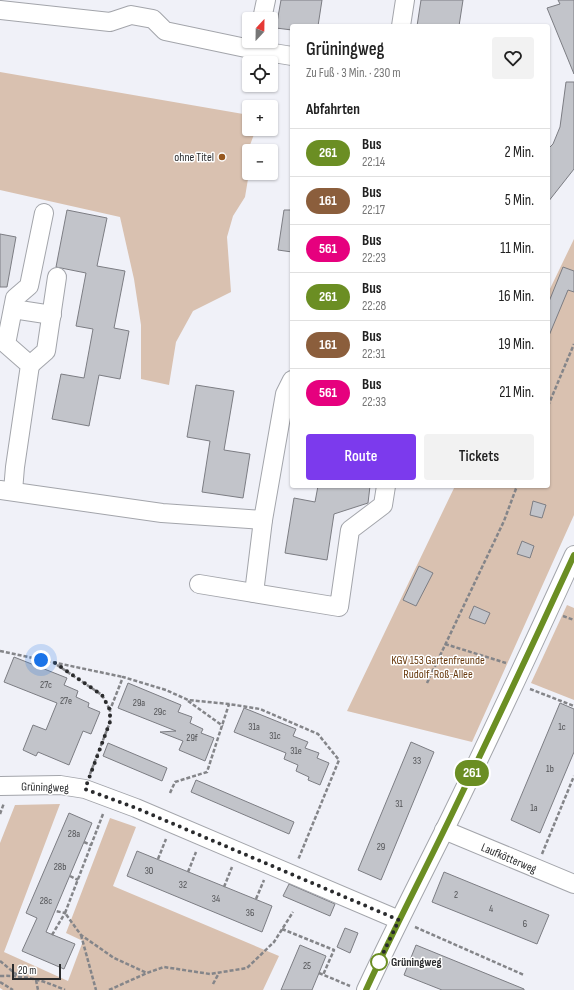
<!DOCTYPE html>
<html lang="de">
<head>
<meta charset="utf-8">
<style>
  body { margin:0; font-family:"Sofia Sans Condensed",sans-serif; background:#f2f2f2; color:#222; height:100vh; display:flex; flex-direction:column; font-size:15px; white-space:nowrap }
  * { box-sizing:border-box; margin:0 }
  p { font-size:13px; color:#767676 }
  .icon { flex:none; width:22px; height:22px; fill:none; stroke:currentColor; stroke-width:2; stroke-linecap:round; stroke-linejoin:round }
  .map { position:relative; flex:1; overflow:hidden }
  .drawer { position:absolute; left:290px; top:24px; width:260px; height:464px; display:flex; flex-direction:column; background:#fff; border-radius:4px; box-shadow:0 1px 3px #0004 }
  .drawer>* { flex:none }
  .badge { padding:0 8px; border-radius:13px; font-size:14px; line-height:26px }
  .needle { width:26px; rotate:22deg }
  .tools { position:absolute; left:242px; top:12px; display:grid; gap:8px }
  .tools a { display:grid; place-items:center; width:36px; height:36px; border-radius:4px; background:#fff; box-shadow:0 1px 3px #0004; font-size:20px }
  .scale { position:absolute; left:12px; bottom:10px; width:49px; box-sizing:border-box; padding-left:4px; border:2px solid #2a2b2d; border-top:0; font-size:11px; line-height:14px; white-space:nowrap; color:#2a2b2d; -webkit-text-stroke:3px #fff; paint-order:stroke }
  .you { position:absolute; width:20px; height:20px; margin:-10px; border:3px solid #fff; border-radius:50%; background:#1a73e8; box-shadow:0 0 0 6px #1a73e833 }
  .map>.badge { position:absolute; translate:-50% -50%; box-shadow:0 0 0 2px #fff }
  h2 { padding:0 16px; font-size:15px; line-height:36px }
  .round { display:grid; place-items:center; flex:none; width:42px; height:42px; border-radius:4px; background:#f2f2f2 }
  .headline { display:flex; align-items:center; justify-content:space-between; height:68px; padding:0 16px }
  h1 { font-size:19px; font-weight:600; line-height:30px }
  .action { display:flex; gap:8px; margin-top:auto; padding:8px 16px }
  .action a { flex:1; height:46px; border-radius:4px; background:#7c3aed; color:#fff; font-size:16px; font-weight:600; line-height:46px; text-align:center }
  .action a+a { background:#f2f2f2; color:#222 }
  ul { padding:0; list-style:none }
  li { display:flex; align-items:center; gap:12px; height:48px; padding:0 16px; border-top:1px solid #e0e0e0 }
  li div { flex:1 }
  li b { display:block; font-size:15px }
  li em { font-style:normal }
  li .badge { min-width:44px; font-weight:700; text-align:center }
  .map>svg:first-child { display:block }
  .green { fill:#d9c1b0 }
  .building { fill:#c2c4ca; stroke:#7c7d83 }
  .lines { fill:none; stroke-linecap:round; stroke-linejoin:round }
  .minor-casing { stroke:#a3a5ab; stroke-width:20 }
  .path { stroke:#848589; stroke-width:2.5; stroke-dasharray:4 2; stroke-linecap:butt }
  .minor { stroke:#fff; stroke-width:18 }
  .line-casing { stroke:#fff; stroke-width:9 }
  .line { stroke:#6b8e23; stroke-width:6 }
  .walk { stroke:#2a2b2d; stroke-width:4; stroke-dasharray:0 7.2 }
  .poi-dot { fill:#97581f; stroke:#fff; stroke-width:1.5 }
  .stop-dot { fill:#fff; stroke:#6b8e23; stroke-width:2 }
  .labels { text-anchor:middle; stroke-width:3; stroke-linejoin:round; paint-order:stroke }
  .number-label { font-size:10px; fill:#505154 }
  .poi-label { font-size:12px; fill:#2a2b2d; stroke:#fff; text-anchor:end }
  .park-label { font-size:12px; fill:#68390d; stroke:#fff }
  .street-label { font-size:12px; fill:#2a2b2d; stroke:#fff }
  .stop-label { font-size:12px; font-weight:bold; fill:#2a2b2d; stroke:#fff; text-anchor:start }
</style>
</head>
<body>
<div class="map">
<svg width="574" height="990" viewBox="0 0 574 990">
  <rect width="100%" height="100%" fill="#f0f1f8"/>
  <g class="green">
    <polygon points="0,72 249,115 249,129 256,129 250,145 249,173 245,197 233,216 227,237 231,292 193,311 176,342 169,385 141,379 141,325 134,279 120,217 0,190"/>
    <polygon points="574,239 574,515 472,742 347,711 455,486 548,486 548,293"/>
    <polygon points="567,605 574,608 574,700 531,683"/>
    <polygon points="60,804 4,952 68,981 83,941 66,933 110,818 136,827 113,886 279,956 263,990 3,990 0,988 0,843 15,805"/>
  </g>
  <g class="building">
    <polygon points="281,0 322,0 318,26 292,26 292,30 276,28"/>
    <polygon points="421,0 463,0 459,26 417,26"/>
    <polygon points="558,0 574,0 574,74 547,8 560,4"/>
    <polygon points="566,82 574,82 574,169 548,202 548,149 553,144 560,127"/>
    <polygon points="67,210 107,218 97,266 125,271 114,328 129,331 120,379 99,375 89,426 52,419 61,374 84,378 93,329 76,326 86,273 56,267"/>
    <polygon points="284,210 292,210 292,252 278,250"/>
    <polygon points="0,234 16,237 7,287 0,287"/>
    <polygon points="563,267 574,271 574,292 568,290 548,338 548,304"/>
    <polygon points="196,385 234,391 224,450 250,454 243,498 202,492 210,441 187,437"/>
    <polygon points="318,486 370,486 368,503 334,514 327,560 285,553 294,498 315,502"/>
    <polygon points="533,501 546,505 542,518 530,515"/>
    <polygon points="522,541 534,546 530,558 517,554"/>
    <polygon points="419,566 433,573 416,606 403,600"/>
    <polygon points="474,606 490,613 485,624 469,618"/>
    <polygon points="14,657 67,678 64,685 78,691 76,697 89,703 88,707 100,712 91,734 83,731 69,765 38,752 36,756 23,750 33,725 46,730 57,703 4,682"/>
    <polygon points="128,683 181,705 178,712 192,717 190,723 203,729 201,733 214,738 205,761 179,750 183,741 160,732 176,731 118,708"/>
    <polygon points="560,703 574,709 574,752 540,833 511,820"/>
    <polygon points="244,708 296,729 293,736 308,742 305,748 319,753 317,758 329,763 320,785 308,780 309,777 296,771 298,765 284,759 286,753 234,732"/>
    <polygon points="411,742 434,752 381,880 358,870"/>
    <polygon points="108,743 167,768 162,781 103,756"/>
    <polygon points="196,780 294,822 289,834 191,792"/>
    <polygon points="69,813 92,823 46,932 75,944 64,969 22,951 37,918 26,913"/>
    <polygon points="137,851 272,906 262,932 127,876"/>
    <polygon points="444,872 549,915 537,944 432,902"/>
    <polygon points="289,884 335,904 330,916 283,896"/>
    <polygon points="345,928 358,933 350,953 337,947"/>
    <polygon points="300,945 326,956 312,990 281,990"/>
    <polygon points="416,945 524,989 524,990 442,990 404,975"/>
  </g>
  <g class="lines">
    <g class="minor-casing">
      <g id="minor">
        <polyline points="0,10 110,22 131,15 153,19 165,31 255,50 292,56"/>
        <polyline points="262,19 266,0"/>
        <polyline points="401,26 405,0"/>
        <polyline points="13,309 52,315"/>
        <polyline points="30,365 46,351 57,277"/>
        <polyline points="0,490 162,513 263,520"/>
        <polyline points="13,491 15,467 30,365 6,344 15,298 29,286 44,213"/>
        <polyline points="199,584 339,607 350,530 383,505 386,486"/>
        <polyline points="254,593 263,520 285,394 292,380"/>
        <polyline points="0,786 60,785 85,789 136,808 399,920"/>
        <polyline points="444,830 574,884"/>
        <path d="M366,990c25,-54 52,-107 79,-161 44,-90 87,-182 129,-274"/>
      </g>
    </g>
    <g class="path">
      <polyline points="548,406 574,344"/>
      <polyline points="563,616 574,620"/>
      <polyline points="445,644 506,663"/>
      <polyline points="0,651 123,677"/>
      <polyline points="57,665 102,695 110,710"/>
      <polyline points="427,683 504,521 517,486"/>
      <polyline points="530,689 574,706"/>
      <polyline points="188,701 223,726"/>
      <polyline points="90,774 110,722 110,710 123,677 166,690 188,700 229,704 260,709 318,734 339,760 298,860"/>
      <polyline points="170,793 175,782 207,772 229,704"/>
      <polyline points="0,814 4,803"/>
      <polyline points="103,814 65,913 81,935 114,958 147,973"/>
      <polyline points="84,842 91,845"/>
      <polyline points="542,854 574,776"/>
      <polyline points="158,859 166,839"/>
      <polyline points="188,872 196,852"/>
      <polyline points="70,876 78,880"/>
      <polyline points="224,887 232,867"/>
      <polyline points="256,899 264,880"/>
      <polyline points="415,927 524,975"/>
      <polyline points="282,929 334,950 323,975"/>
      <polyline points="52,935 65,913 55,911"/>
      <polyline points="81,935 96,990"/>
      <polyline points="0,961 17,975"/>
      <polyline points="319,973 350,986"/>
      <path d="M0,976c25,-1 42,4 65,14"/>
      <polyline points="36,980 38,990"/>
      <polyline points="0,982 13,990"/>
      <polyline points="213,984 219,973"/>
      <polyline points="109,990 147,973 164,967 210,974 247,968 274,942 293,912"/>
    </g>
    <use href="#minor" class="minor"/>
  </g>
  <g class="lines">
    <g class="line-casing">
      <path id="line" d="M366,990c27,-59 57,-116 85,-174 42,-87 83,-174 123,-261"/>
    </g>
    <use href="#line" class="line"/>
    <polyline class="walk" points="41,660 55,663 102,695 110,710 110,722 85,789 136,808 399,920 379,962"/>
  </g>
  <circle class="poi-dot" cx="222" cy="157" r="4"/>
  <circle class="stop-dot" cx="379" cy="962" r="8"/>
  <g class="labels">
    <g class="number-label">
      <text x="46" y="688">27c</text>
      <text x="66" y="704">27e</text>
      <text x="139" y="706">29a</text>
      <text x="160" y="715">29c</text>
      <text x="254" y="730">31a</text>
      <text x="562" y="730">1c</text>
      <text x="275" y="739">31c</text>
      <text x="192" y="741">29f</text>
      <text x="296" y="754">31e</text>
      <text x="417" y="764">33</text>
      <text x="550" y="772">1b</text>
      <text x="399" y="807">31</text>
      <text x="534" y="811">1a</text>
      <text x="74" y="837">28a</text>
      <text x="381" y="850">29</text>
      <text x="60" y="870">28b</text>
      <text x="149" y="874">30</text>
      <text x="183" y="888">32</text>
      <text x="456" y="898">2</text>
      <text x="216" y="902">34</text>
      <text x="46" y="904">28c</text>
      <text x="491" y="912">4</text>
      <text x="250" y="916">36</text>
      <text x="525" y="927">6</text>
      <text x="307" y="969">25</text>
    </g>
    <g class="poi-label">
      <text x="214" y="161">ohne Titel</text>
    </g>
    <g class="park-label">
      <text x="438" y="664">KGV 153 Gartenfreunde<tspan x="438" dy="14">Rudolf-Roß-Allee</tspan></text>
    </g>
    <g class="street-label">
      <text transform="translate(45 787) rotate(2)" y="4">Grüningweg</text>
      <text transform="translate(509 858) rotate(23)" y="4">Laufkötterweg</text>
    </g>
    <g class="stop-label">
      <text x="391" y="966">Grüningweg</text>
    </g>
  </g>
</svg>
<div class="tools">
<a><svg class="needle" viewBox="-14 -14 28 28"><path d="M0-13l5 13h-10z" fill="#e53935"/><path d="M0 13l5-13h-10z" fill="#767676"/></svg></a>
<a><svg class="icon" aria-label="locate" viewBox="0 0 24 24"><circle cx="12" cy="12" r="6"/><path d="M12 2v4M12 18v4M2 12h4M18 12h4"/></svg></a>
<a>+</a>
<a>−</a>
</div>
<div class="scale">20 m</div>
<div class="you" style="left:41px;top:660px"></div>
<b class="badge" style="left:472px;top:773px;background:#6b8e23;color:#fff">261</b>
<section class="drawer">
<div class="headline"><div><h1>Grüningweg</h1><p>Zu Fuß · 3 Min. · 230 m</p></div><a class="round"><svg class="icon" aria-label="heart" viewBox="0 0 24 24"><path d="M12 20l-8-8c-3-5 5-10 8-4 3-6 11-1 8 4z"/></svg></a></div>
<h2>Abfahrten</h2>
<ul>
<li><span class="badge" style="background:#6b8e23;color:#fff">261</span><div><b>Bus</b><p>22:14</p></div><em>2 Min.</em></li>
<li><span class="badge" style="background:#8b5e3c;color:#fff">161</span><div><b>Bus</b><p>22:17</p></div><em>5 Min.</em></li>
<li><span class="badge" style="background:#e6007e;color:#fff">561</span><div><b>Bus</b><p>22:23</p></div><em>11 Min.</em></li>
<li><span class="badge" style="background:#6b8e23;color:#fff">261</span><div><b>Bus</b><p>22:28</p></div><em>16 Min.</em></li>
<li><span class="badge" style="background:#8b5e3c;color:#fff">161</span><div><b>Bus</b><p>22:31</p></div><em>19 Min.</em></li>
<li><span class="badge" style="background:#e6007e;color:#fff">561</span><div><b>Bus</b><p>22:33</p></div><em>21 Min.</em></li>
</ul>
<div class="action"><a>Route</a><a>Tickets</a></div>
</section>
</div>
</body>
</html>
